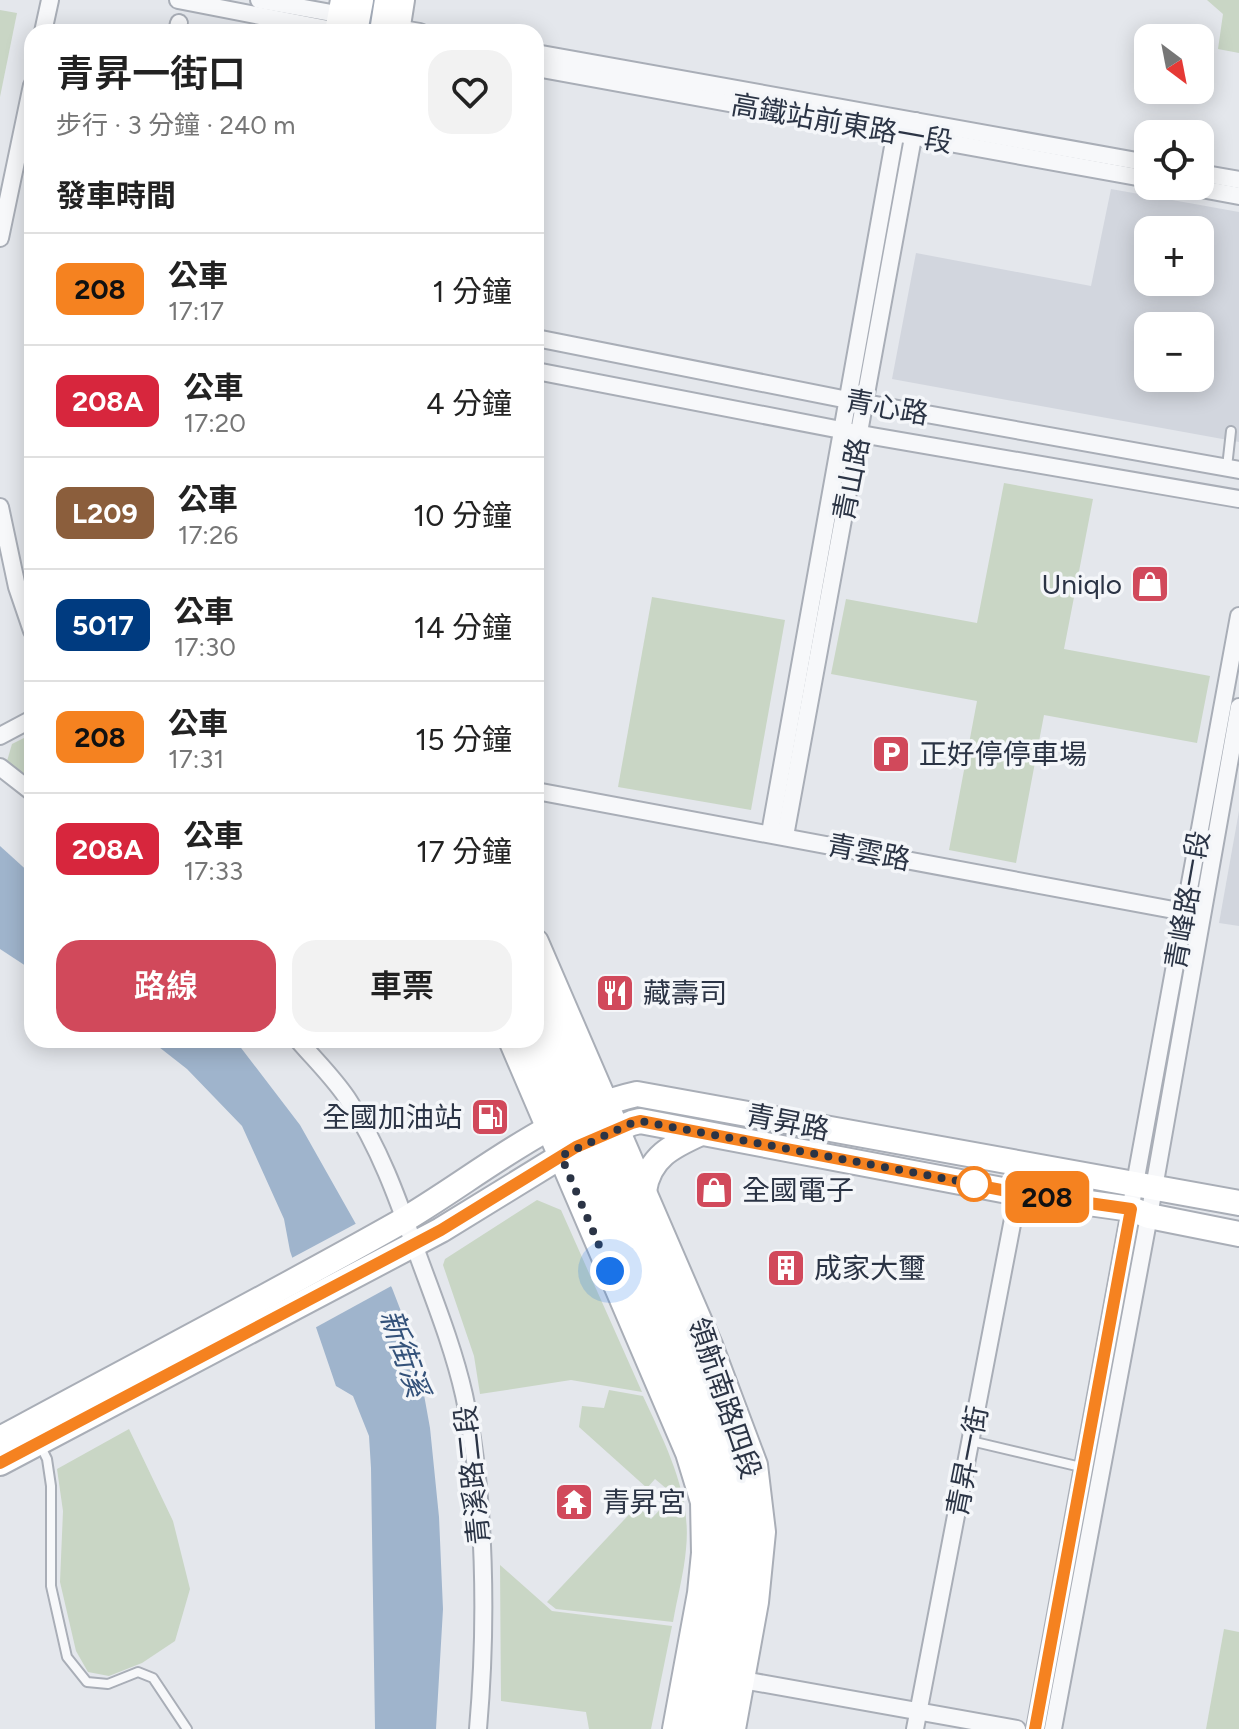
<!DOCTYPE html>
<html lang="zh-TW">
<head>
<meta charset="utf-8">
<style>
  body { margin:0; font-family:Figtree,"Noto Sans TC",sans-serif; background:#f2f2f2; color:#222; height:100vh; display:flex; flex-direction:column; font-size:30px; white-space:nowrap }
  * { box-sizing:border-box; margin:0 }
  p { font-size:26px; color:#767676 }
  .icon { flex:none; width:44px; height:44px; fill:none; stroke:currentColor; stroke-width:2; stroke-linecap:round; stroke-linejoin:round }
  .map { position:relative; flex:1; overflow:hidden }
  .panel { position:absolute; left:24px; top:24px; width:520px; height:1024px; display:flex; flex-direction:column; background:#fff; border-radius:24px; box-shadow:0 4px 20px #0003 }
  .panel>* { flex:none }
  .badge { padding:0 16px; border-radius:12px; font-size:28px; line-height:52px }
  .needle { width:52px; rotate:148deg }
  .fabs { position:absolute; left:1134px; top:24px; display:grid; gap:16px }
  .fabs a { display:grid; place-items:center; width:80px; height:80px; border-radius:16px; background:#fff; box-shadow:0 4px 20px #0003; font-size:40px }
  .you { position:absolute; width:40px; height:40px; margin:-20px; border:6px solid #fff; border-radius:50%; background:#1a73e8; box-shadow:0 0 0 12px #1a73e833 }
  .map>.badge { position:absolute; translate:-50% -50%; box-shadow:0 0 0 4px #fff }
  h2 { padding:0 32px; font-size:30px; line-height:72px }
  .round { display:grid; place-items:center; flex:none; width:84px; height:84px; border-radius:24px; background:#f2f2f2 }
  .headline { display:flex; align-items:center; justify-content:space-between; height:136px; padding:0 32px }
  h1 { font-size:38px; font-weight:600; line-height:60px }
  .action { display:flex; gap:16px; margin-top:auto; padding:16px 32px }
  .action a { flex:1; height:92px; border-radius:24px; background:#d1495b; color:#fff; font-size:32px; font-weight:600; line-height:92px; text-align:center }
  .action a+a { background:#f2f2f2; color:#222 }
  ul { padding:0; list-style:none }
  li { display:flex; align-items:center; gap:24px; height:112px; padding:0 32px; border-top:2px solid #e0e0e0 }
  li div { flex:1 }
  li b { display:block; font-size:30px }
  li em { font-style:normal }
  li .badge { min-width:88px; font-weight:700; text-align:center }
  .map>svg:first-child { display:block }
  .built { fill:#d2d6de; fill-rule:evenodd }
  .green { fill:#c9d6c5 }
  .water { fill:#9fb4cc }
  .pier { fill:#e4e7ec }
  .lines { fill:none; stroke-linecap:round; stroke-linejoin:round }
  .lane-casing { stroke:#a9aeb7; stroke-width:12 }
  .street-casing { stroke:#a9aeb7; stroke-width:20 }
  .secondary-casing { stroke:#a9aeb7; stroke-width:28 }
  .primary-casing { stroke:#a3abb8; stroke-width:30 }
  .lane { stroke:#f7f8fa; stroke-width:8 }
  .street { stroke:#f7f8fa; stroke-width:16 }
  .secondary { stroke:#fff; stroke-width:24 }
  .primary { stroke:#fff; stroke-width:26 }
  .line-casing { stroke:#fff; stroke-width:18 }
  .line { stroke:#f58220; stroke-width:12 }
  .walk { stroke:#2b3445; stroke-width:8; stroke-dasharray:0 14.4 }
  .stop-dot { fill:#fff; stroke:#f58220; stroke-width:4 }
  .labels { text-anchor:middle; stroke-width:7; stroke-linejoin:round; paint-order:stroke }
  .street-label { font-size:28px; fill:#2b3445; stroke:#f4f6f9 }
  .poi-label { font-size:28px; fill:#2b3445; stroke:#f4f6f9; text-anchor:start }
  .water-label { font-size:30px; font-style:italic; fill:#34527a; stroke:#f4f6f9 }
</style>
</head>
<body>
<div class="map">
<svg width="1239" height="1729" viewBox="0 0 1239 1729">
  <rect width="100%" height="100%" fill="#e4e7ec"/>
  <g class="built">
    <path d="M1111,189l128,23v230l-347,-63 24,-126 175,33zM1148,230h52v52h-52zM1148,326h52v52h-52z"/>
    <polygon points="1239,811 1239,926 1219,923"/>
  </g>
  <g class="green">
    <polygon points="1207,0 1239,0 1239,53 1218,49 1223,14"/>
    <polygon points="0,10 17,13 0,97"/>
    <polygon points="1004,483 1093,499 1064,649 1210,676 1197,743 1044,715 1016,863 949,850 977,701 831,674 846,599 977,623"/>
    <polygon points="652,597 785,620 751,810 618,787"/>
    <polygon points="32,734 32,780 7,761 12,744"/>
    <polygon points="537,1200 561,1210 642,1392 571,1380 480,1394 474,1356 443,1265 445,1259"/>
    <path d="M609,1390l34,6c22,48 49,98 43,153 -2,24 -9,49 -13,73l-117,-13 -9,-7 90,-96 14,13 23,-24 -19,-16 -8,9 -68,-61 3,-21 22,2z"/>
    <polygon points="129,1429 173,1521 190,1589 175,1641 142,1663 109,1676 88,1672 76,1651 60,1582 63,1511 57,1469"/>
    <polygon points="500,1565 552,1611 672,1626 651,1729 589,1729 586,1712 501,1701"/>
    <polygon points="1224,1629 1239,1632 1239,1729 1206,1729"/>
  </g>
  <g class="water">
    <polygon points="0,846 32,875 32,970 0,949"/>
    <polygon points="150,1040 235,1040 300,1125 392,1288 409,1332 421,1378 430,1428 439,1517 443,1609 436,1729 375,1729 371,1468 369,1436 353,1396 336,1386 290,1251 284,1219 242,1126 187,1069"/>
  </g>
  <polygon class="pier" points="359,1222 395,1284 311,1330 288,1260"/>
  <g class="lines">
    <g class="lane-casing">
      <g id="lane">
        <polyline points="1227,467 1231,431"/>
        <polyline points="971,1441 1085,1468"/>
        <polyline points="40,1445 47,1459 51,1486 51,1586 67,1657 87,1682 108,1684 138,1672 153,1678 187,1729"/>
      </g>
    </g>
    <g class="street-casing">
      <g id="street">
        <polyline points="178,0 343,32"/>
        <polyline points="259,0 348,16"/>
        <polyline points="390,27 420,32"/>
        <polyline points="43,32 50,0"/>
        <polyline points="177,32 179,23"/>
        <polyline points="536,53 1148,163"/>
        <polyline points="536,68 1148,179"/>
        <polyline points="1200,173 1239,180"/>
        <polyline points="1185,186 1239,196"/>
        <polyline points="0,238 32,85"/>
        <polyline points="536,338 848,400 1239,470"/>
        <polyline points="536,371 872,436 1239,499"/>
        <polyline points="0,507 17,587 32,631"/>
        <polyline points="0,736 32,719"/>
        <polyline points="0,767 32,792"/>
        <polyline points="536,791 1195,914"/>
        <polyline points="770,833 898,119"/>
        <polyline points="785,836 916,121"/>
        <path d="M298,1040c17,20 37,39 51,61 31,48 48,96 67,149 17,47 37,96 48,145 22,101 23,231 14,334"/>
        <polyline points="743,1680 1017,1729"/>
        <polyline points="915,1729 1018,1193"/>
        <polyline points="1035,1729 1239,616"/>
        <polyline points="1053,1729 1149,1216 1239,707"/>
      </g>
    </g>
    <g class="secondary-casing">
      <g id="secondary">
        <polyline points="337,32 343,0"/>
        <polyline points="397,32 402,0"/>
        <polyline points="536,942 710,1345 755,1465 763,1532 756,1602 733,1729"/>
        <polyline points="511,1040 688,1453 703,1502 704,1553 700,1593 675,1729"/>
        <path d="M644,1191c5,-34 28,-45 57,-58"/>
        <path d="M0,1439c132,-72 266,-141 397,-215 78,-45 150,-110 240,-130l602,109"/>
        <polyline points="0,1463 441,1230 576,1147 632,1123 640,1121 1018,1193 1131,1209 1149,1216 1239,1234"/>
      </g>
    </g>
    <g class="primary-casing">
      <g id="primary">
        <polyline points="354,32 360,0"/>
        <polyline points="383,32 388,0"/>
        <path d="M536,993l196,456c4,14 8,28 10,42 13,79 -12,161 -27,238"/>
        <polyline points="531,1040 705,1443 722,1498 723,1556 719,1598 694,1729"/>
      </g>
    </g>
    <use href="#lane" class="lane"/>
    <use href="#street" class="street"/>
    <use href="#secondary" class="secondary"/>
    <use href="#primary" class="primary"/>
  </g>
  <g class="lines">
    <g class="line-casing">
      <polyline id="line" points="0,1463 441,1230 576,1147 632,1123 640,1121 1018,1193 1131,1209 1035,1729"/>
    </g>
    <use href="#line" class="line"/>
    <polyline class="walk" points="610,1271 561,1156 632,1123 640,1121 974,1184"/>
  </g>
  <defs>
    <g id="shop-square" transform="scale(2)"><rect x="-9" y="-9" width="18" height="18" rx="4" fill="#d1495b" stroke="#f4f6f9"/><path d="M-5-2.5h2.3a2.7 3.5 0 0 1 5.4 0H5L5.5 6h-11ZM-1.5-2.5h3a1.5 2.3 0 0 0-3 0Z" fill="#fff"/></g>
    <g id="parking-square" transform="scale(2)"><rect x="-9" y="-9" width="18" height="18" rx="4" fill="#d1495b" stroke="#f4f6f9"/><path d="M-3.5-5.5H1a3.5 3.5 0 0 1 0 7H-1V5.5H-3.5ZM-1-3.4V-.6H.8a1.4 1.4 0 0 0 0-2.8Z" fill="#fff"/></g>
    <g id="restaurant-square" transform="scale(2)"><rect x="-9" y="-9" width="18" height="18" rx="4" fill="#d1495b" stroke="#f4f6f9"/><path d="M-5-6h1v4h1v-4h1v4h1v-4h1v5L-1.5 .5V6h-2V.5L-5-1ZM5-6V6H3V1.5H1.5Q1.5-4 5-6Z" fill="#fff"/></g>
    <g id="fuel-square" transform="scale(2)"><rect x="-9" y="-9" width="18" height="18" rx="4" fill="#d1495b" stroke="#f4f6f9"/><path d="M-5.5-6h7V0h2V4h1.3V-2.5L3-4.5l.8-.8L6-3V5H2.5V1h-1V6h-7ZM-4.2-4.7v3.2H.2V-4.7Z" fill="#fff"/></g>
    <g id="building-square" transform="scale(2)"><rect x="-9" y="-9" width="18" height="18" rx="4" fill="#d1495b" stroke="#f4f6f9"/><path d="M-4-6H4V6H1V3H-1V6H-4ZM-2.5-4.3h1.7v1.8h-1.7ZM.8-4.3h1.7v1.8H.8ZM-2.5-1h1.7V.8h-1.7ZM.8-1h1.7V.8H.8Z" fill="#fff"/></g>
    <g id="temple-square" transform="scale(2)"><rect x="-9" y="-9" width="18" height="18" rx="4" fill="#d1495b" stroke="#f4f6f9"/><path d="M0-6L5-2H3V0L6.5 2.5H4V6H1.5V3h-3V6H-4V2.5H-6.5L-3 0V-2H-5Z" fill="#fff"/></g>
  </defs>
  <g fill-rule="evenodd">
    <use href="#shop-square" x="1150" y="584"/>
    <use href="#parking-square" x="891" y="754"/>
    <use href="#restaurant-square" x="615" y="993"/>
    <use href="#fuel-square" x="490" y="1117"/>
    <use href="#shop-square" x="714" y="1190"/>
    <use href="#building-square" x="786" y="1268"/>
    <use href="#temple-square" x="574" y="1502"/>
  </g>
  <circle class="stop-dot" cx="974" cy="1184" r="16"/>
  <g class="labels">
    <g class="street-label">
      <text transform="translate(842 123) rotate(10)" y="10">高鐵站前東路一段</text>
      <text transform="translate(887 407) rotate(10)" y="10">青心路</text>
      <text transform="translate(851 479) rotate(-79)" y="10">青山路</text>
      <text transform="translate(869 852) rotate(11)" y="10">青雲路</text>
      <text transform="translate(1187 900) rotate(-80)" y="10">青峰路一段</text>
      <text transform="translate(788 1122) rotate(11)" y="10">青昇路</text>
      <text transform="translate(725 1398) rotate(71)" y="10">領航南路四段</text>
      <text transform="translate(967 1461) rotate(-79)" y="10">青昇一街</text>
      <text transform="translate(472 1475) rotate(-96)" y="10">青溪路二段</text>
    </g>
    <g class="poi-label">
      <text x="1122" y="594" text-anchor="end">Uniqlo</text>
      <text x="919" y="764">正好停停車場</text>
      <text x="643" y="1003">藏壽司</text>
      <text x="462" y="1127" text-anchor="end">全國加油站</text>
      <text x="742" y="1200">全國電子</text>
      <text x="814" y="1278">成家大璽</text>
      <text x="602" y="1512">青昇宮</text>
    </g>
    <g class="water-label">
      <text transform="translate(404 1353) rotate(71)" y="10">新街溪</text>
    </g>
  </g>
</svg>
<div class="fabs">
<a><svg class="needle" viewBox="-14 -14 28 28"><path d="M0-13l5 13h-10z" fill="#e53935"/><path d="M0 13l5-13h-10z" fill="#767676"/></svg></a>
<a><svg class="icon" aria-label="locate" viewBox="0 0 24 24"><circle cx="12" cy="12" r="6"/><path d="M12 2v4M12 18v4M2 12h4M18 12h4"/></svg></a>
<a>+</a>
<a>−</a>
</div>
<div class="you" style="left:610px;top:1271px"></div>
<b class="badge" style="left:1047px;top:1197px;background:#f58220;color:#111">208</b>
<section class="panel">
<div class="headline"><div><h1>青昇一街口</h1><p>步行 · 3 分鐘 · 240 m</p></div><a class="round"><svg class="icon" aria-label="heart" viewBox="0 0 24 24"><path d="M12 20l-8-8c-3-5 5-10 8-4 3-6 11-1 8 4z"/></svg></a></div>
<h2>發車時間</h2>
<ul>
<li><span class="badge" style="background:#f58220;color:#111">208</span><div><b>公車</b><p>17:17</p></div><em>1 分鐘</em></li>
<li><span class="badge" style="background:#d7263d;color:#fff">208A</span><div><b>公車</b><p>17:20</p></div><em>4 分鐘</em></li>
<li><span class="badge" style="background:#8b5e3c;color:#fff">L209</span><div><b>公車</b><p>17:26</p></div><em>10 分鐘</em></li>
<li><span class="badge" style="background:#003b80;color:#fff">5017</span><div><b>公車</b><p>17:30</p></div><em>14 分鐘</em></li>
<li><span class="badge" style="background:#f58220;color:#111">208</span><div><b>公車</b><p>17:31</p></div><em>15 分鐘</em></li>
<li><span class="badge" style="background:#d7263d;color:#fff">208A</span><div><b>公車</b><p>17:33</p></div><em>17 分鐘</em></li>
</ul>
<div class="action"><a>路線</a><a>車票</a></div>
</section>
</div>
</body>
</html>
